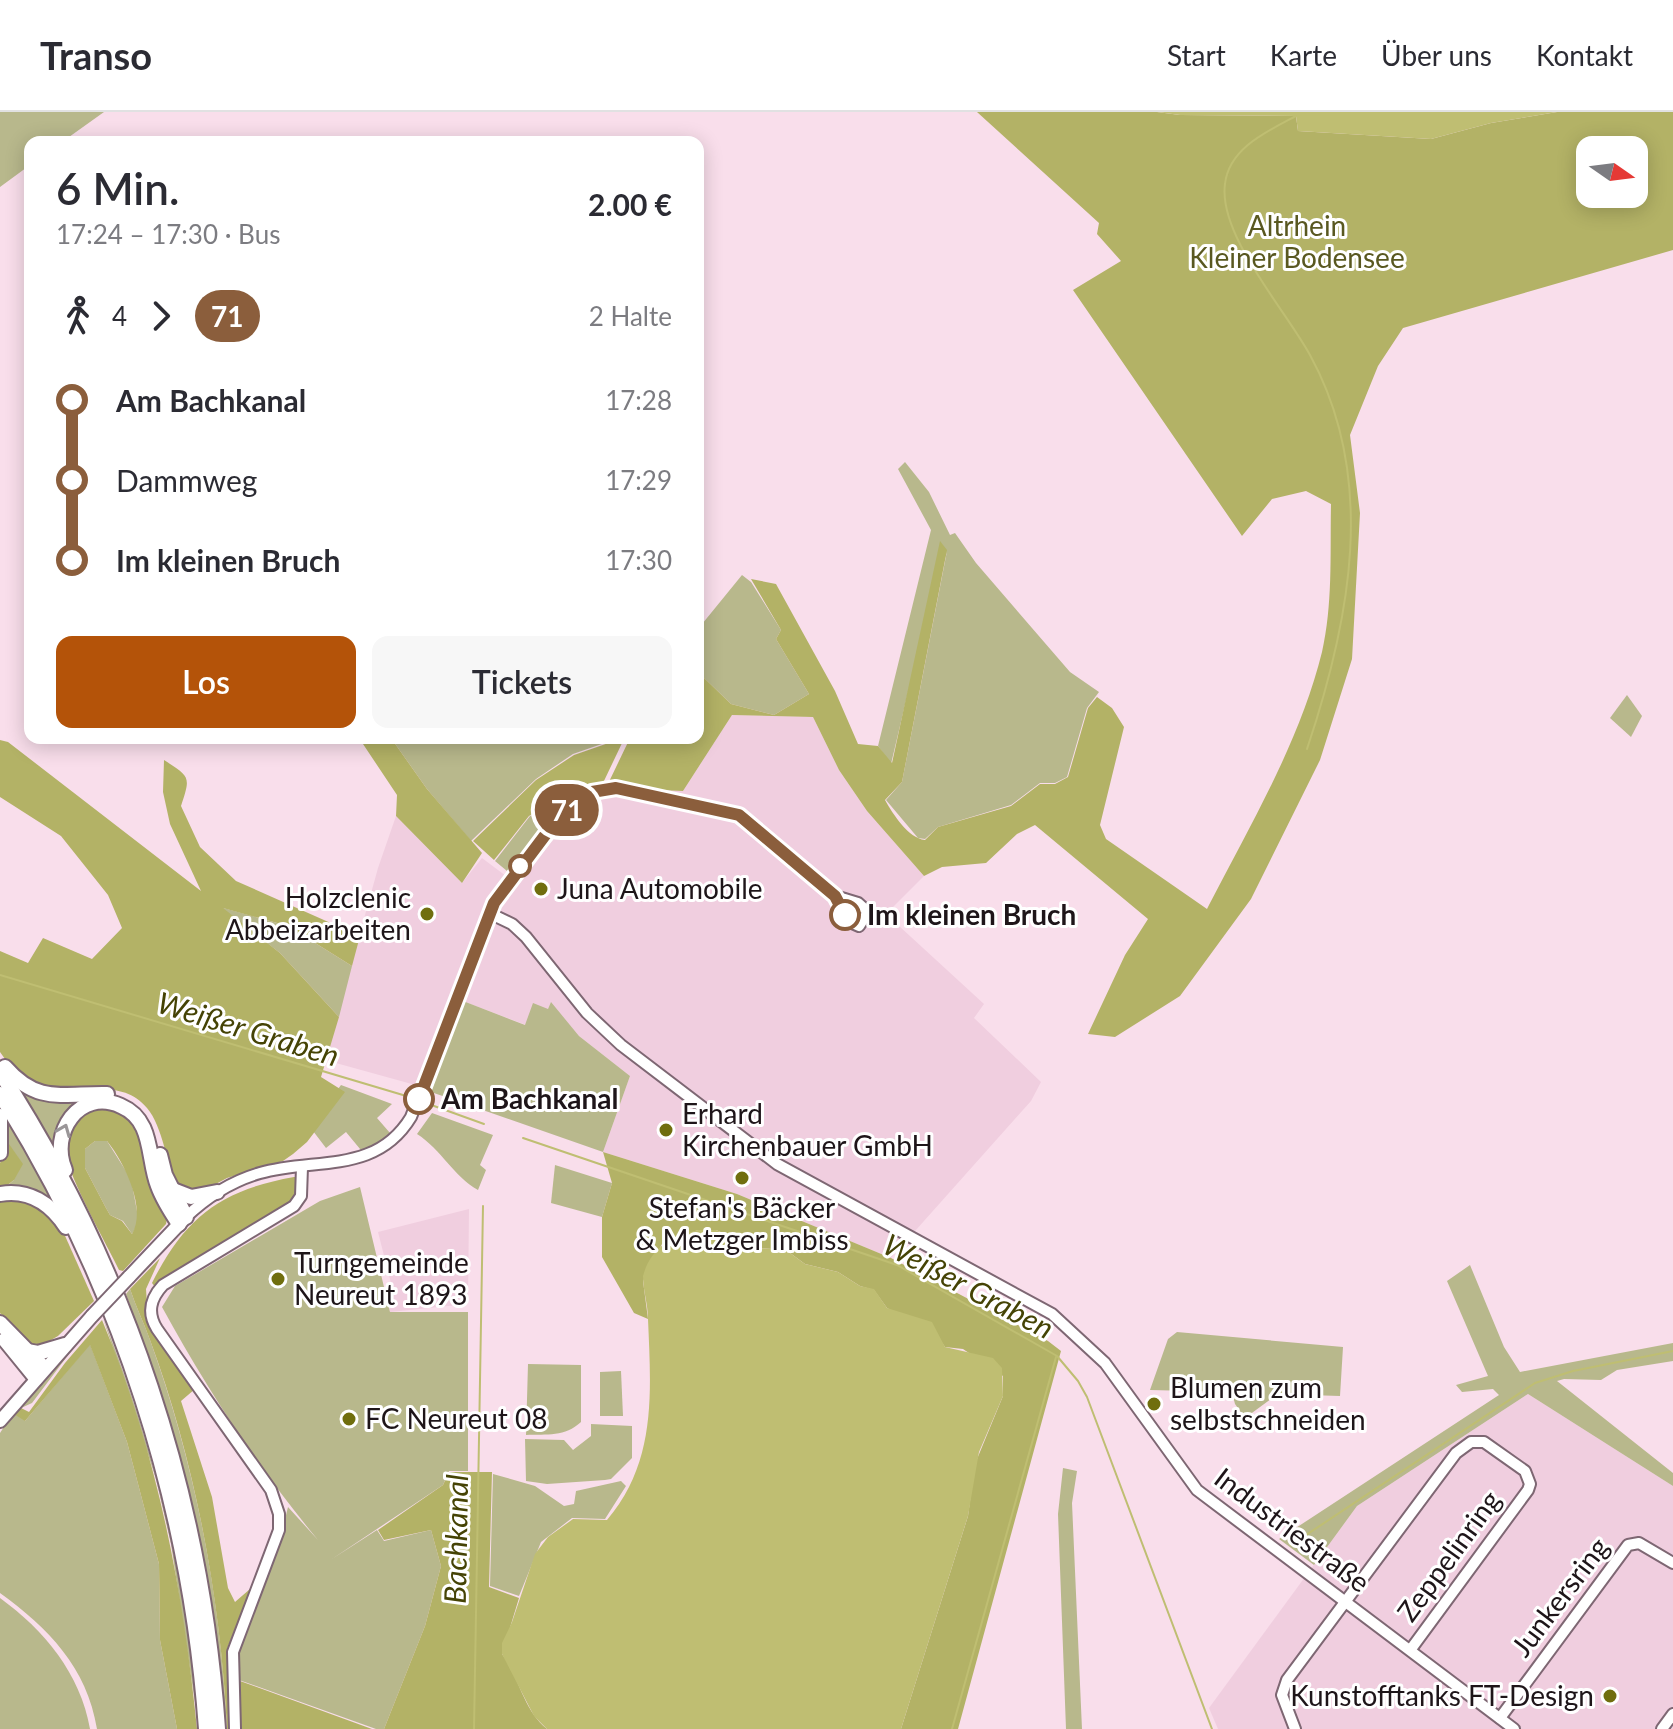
<!DOCTYPE html>
<html lang="de">
<head>
<meta charset="utf-8">
<style>
  body { margin:0; font-family:Lato,sans-serif; background:#f7f7f7; color:#2b2b33; height:100vh; display:flex; flex-direction:column; font-size:30px; white-space:nowrap }
  * { box-sizing:border-box; margin:0 }
  p { font-size:26px; color:#7c7c81 }
  .icon { flex:none; width:44px; height:44px; fill:none; stroke:currentColor; stroke-width:2; stroke-linecap:round; stroke-linejoin:round }
  .map { position:relative; flex:1; overflow:hidden }
  .details { position:absolute; left:24px; top:24px; width:680px; height:608px; display:flex; flex-direction:column; background:#fff; border-radius:16px; box-shadow:0 4px 20px #0003 }
  .details>* { flex:none }
  .badge { padding:0 16px; border-radius:26px; font-size:28px; line-height:52px }
  .needle { width:52px; rotate:104deg }
  .tools { position:absolute; left:1576px; top:24px; display:grid; gap:16px }
  .tools a { display:grid; place-items:center; width:72px; height:72px; border-radius:16px; background:#fff; box-shadow:0 4px 20px #0003; font-size:40px }
  .map>.badge { position:absolute; translate:-50% -50%; box-shadow:0 0 0 4px #fff }
  .legs { display:flex; align-items:center; gap:12px; height:88px; padding:0 32px; font-size:26px }
  .legs p { margin-inline-start:auto }
  .summary { display:flex; align-items:center; justify-content:space-between; height:136px; padding:0 32px }
  h1 { font-size:44px; font-weight:600; line-height:60px }
  .primary-button { display:flex; gap:16px; margin-top:auto; padding:16px 32px }
  .primary-button a { flex:1; height:92px; border-radius:16px; background:#b45309; color:#fff; font-size:32px; font-weight:600; line-height:92px; text-align:center }
  .primary-button a+a { background:#f7f7f7; color:#2b2b33 }
  ul { padding:0 32px; list-style:none }
  li { display:flex; align-items:center; gap:28px; height:80px; font-size:30px }
  li i { display:grid; place-items:center; width:12px; height:100%; margin:0 10px; background:currentColor }
  li i::after { content:''; width:20px; height:20px; margin:-10px; border:6px solid; border-radius:50%; background:#fff }
  li p { margin-inline-start:auto }
  li:first-child i { background:linear-gradient(#0000 50%,currentColor 0) }
  li:last-child i { background:linear-gradient(currentColor 50%,#0000 0) }
  header { display:flex; align-items:center; gap:48px; box-sizing:border-box; height:112px; padding:0 40px; background:#fff; border-bottom:2px solid #e1e1e2 }
  header strong { font-size:38px }
  nav { display:flex; gap:44px; margin-inline-start:auto; font-size:28px }
  .map>svg:first-child { display:block }
  .built { fill:#f0cedf }
  .green { fill:#b8b88c }
  .forest { fill:#b3b266; fill-rule:evenodd }
  .water { fill:#bfbe72 }
  .lines { fill:none; stroke-linecap:round; stroke-linejoin:round }
  .stream { stroke:#bfbe72; stroke-width:2 }
  .minor-casing { stroke:#7e6773; stroke-width:14 }
  .major-casing { stroke:#7e6773; stroke-width:16 }
  .highway-casing { stroke:#7e6773; stroke-width:18 }
  .minor { stroke:#fff; stroke-width:10 }
  .major { stroke:#fff; stroke-width:12 }
  .highway { stroke:#fff; stroke-width:14 }
  .major-bridge-casing { stroke:#7e6773; stroke-width:16; stroke-linecap:butt }
  .major-bridge { stroke:#fff; stroke-width:12 }
  .oneway { stroke:#9a9698 }
  .line-1-casing { stroke:#fff; stroke-width:18 }
  .line-1 { stroke:#8b5e3c; stroke-width:12 }
  .stop-1-dot { fill:#fff; stroke:#8b5e3c; stroke-width:4 }
  .poi-dot { fill:#706e0e; stroke:#fff; stroke-width:3 }
  .labels { text-anchor:middle; stroke-width:6; stroke-linejoin:round; paint-order:stroke }
  .park-label { font-size:28px; fill:#595820; stroke:#fff }
  .poi-label { font-size:28px; fill:#1e1519; stroke:#fff; text-anchor:start }
  .stop-label { font-size:28px; font-weight:bold; fill:#1e1519; stroke:#fff; text-anchor:start }
  .street-label { font-size:28px; fill:#1e1519; stroke:#fff }
  .water-label { font-size:30px; font-style:italic; fill:#454305; stroke:#fff }
</style>
</head>
<body>
<header>
<strong>Transo</strong>
<nav><a>Start</a><a>Karte</a><a>Über uns</a><a>Kontakt</a></nav>
</header>
<div class="map">
<svg width="1673" height="1617" viewBox="0 0 1673 1617">
  <rect width="100%" height="100%" fill="#f9deeb"/>
  <g class="built">
    <polygon points="732,603 813,605 839,658 867,699 924,764 886,802 984,892 974,906 1041,970 1031,989 891,1146 737,1082 603,1040 630,964 579,924 551,891 548,897 526,913 452,885 419,974 325,948 378,756 396,704 462,771 482,746 518,773 545,737 582,697 603,687 606,676 683,679"/>
    <polygon points="469,1097 468,1192 390,1200 387,1181 391,1171 378,1120"/>
    <polygon points="1528,1282 1673,1374 1673,1617 1218,1617 1209,1596 1357,1394"/>
  </g>
  <g class="green">
    <polygon points="0,0 104,0 62,30 30,30 30,53 0,75"/>
    <polygon points="905,350 929,380 950,423 955,421 976,451 1070,560 1099,580 1087,596 1067,665 1055,671 1040,671 1011,693 938,715 925,727 918,726 886,688 902,670 947,439 912,563 891,652 878,634 931,418 898,357"/>
    <polygon points="742,463 751,470 781,518 776,527 809,582 774,603 731,592 698,560 698,517"/>
    <polygon points="1627,583 1642,604 1631,625 1610,606"/>
    <polygon points="391,626 619,626 573,642 536,667 471,729 427,677"/>
    <polygon points="583,678 544,716 513,756 507,759 495,749 530,704"/>
    <polygon points="220,795 288,814 352,854 339,905 280,841"/>
    <polygon points="463,889 525,913 533,891 548,897 551,890 579,924 630,964 603,1040 431,980"/>
    <polygon points="341,973 392,992 377,1006 390,1021 365,1043 346,1020 326,1036 310,1015"/>
    <polygon points="18,976 146,1014 54,1036"/>
    <polygon points="3,1000 56,1096 1,1079 14,1068"/>
    <path d="M432,1001l61,22 -13,30 6,5 -8,20c-25,-14 -36,-40 -61,-56z"/>
    <polygon points="95,1029 107,1029 131,1067 139,1110 132,1122 123,1109 110,1103 106,1096 85,1056 85,1037"/>
    <polygon points="555,1053 612,1071 602,1105 551,1091"/>
    <path d="M360,1075l30,125h78v159h-19l-6,14 -111,74 45,-29 7,11 47,-11 10,36 -16,60 -41,103h-8l-137,-49 -2,-22 40,-106 11,-45 30,33c-60,-72 -111,-151 -156,-233l13,-21 145,-85z"/>
    <polygon points="1470,1153 1504,1235 1520,1260 1673,1231 1673,1249 1617,1258 1601,1268 1564,1267 1557,1269 1673,1361 1673,1374 1528,1282 1357,1394 1314,1453 1279,1427 1499,1283 1493,1277 1462,1280 1456,1273 1488,1264 1447,1169"/>
    <path d="M130,1177c6,18 14,34 20,51 45,124 71,258 77,389l-12,-96 -19,-111 -33,-124 -37,-104z"/>
    <path d="M103,1206c54,135 83,267 96,411l-28,-185 -15,-65z"/>
    <path d="M93,1210l-61,81 -11,5 4,13 65,-77 37,98 32,122 1,76 17,89h-80c-10,-62 -49,-101 -97,-136v-160l13,-20z"/>
    <polygon points="1177,1220 1343,1235 1340,1284 1278,1282 1245,1306 1235,1292 1232,1280 1150,1278 1168,1227"/>
    <path d="M528,1252l53,1v57c-16,15 -34,12 -55,13z"/>
    <polygon points="621,1259 623,1304 600,1304 600,1260"/>
    <polygon points="591,1312 632,1314 632,1346 611,1367 605,1368 547,1372 526,1369 525,1327 564,1328 573,1338 591,1324"/>
    <polygon points="1063,1356 1077,1359 1072,1391 1082,1617 1066,1617 1058,1402"/>
    <polygon points="493,1362 535,1374 564,1394 574,1392 576,1379 621,1369 626,1374 605,1407 572,1406 541,1430 519,1484 490,1474"/>
    <path d="M0,1486c44,32 80,75 90,131h-90z"/>
  </g>
  <g class="forest">
    <path d="M977,0h180l23,3 116,1 2,15 133,8 60,-16 66,-11h116v138l-270,78 -25,38 -28,69 10,78 -8,146 -32,101 -69,139 -71,97 -65,41 -27,-3 37,-79 23,-36 -113,-94 -18,9 -31,29 -44,4 -18,9 -57,-65 -28,-41 -26,-53 -81,-2 -49,76 -77,-3 24,-50h68v-66l33,32 43,11 35,-21 -33,-55 5,-9 -30,-51 25,5 59,107 23,53 20,2 14,17 48,-222 7,9 -45,232 -17,18c8,14 23,38 40,40l13,-13 73,-21 29,-22h15l13,-7 20,-69 9,-11 15,11 12,19 -24,98 6,14 101,70 2,-4c42,-81 91,-164 113,-253 11,-48 8,-99 9,-148l-25,-13 -34,8 -30,37 -169,-246 48,-29 -24,-27 2,-11zM1590,38h44v44h-44z"/>
    <polygon points="359,626 391,626 427,677 482,741 462,771 396,704 397,683"/>
    <polygon points="620,627 623,629 603,671 571,680 529,704 494,748 473,729 536,668 574,643"/>
    <path d="M0,628l8,2 193,149 -31,-67 -7,-32 1,-32c26,17 27,16 17,46l19,41 36,34 124,55 -8,30 -64,-40 -65,-18 57,45 59,64 -18,60 24,15 -38,50 -14,12 -10,7 -56,17 -28,15 -21,-5c-12,-25 -15,-61 -31,-80 -37,-45 -98,16 -147,-56v-101l28,12 15,-25 49,21 30,-31 -14,-33 -47,-59 -61,-39z"/>
    <path d="M99,996h11l25,15 32,96 -1,5 -43,47 -4,-1c-12,-25 -50,-92 -53,-116 -3,-24 12,-40 33,-46zM95,1029h12c18,22 40,69 25,93l-10,-13 -12,-6 -4,-7 -21,-40v-19z"/>
    <polygon points="9,1032 23,1052 14,1068 0,1079 0,1051"/>
    <polygon points="603,1040 737,1082 891,1146 1048,1229 1061,1239 958,1617 901,1617 968,1404 975,1352 1003,1284 1003,1264 963,1237 945,1235 938,1225 887,1196 874,1178 860,1174 838,1160 805,1152 786,1138 758,1136 716,1118 698,1118 662,1132 643,1169 648,1207 634,1201 602,1145 602,1105 612,1071"/>
    <path d="M294,1065h5l-1,18 -4,8 -125,71 -14,13 -3,-4c33,-66 69,-93 142,-106z"/>
    <polygon points="17,1086 42,1096 62,1117 94,1189 58,1224 39,1235 26,1231 0,1201 0,1090"/>
    <path d="M160,1146l-14,31 1,15 48,85 -14,12 31,96 16,91 7,14 15,-13 16,-38 -39,98 3,80h-3c-6,-128 -32,-268 -77,-389 -6,-17 -14,-33 -20,-51z"/>
    <path d="M102,1208c55,131 81,269 95,409h-20l-17,-89 -1,-76 -32,-122 -37,-97 -65,76 -11,-7 7,-6 8,4 36,-49z"/>
    <path d="M449,1360h43l-3,115 30,11 -17,56c17,22 21,56 45,75h-163l41,-103 16,-60 -10,-36 -47,10 -6,-10 65,-45z"/>
    <polygon points="240,1569 372,1617 240,1617"/>
  </g>
  <g class="water">
    <polygon points="1157,0 1557,0 1491,11 1431,27 1298,19 1296,4 1180,3"/>
    <path d="M698,1118h18l42,18 28,2 19,14 33,8 22,14 14,3 13,19 45,14 13,25 48,11 9,10 1,28 -24,56 -11,64 -67,213h-354l-13,-13 -32,-62v-11l10,-21 23,-68 13,-17 25,-18 34,1c50,-59 44,-128 41,-201 0,-15 -5,-28 -5,-43 8,-29 28,-39 55,-46z"/>
  </g>
  <g class="lines">
    <g class="stream">
      <path d="M1296,4c-28,15 -67,32 -71,68 -7,51 60,125 85,171 68,124 40,266 -3,394"/>
      <polyline points="0,863 413,986"/>
      <polyline points="423,990 484,1012"/>
      <polyline points="523,1026 897,1153 1057,1244 1078,1269 1087,1285 1212,1617"/>
      <polyline points="1291,1433 1535,1271 1573,1259 1673,1239"/>
      <polyline points="474,1617 483,1094"/>
      <polyline points="952,1617 1056,1245"/>
    </g>
    <g class="minor-casing">
      <g id="minor">
        <polyline points="489,801 512,812 526,825 587,901 621,933 777,1052 1052,1202 1105,1251 1197,1378 1514,1617"/>
        <path d="M186,1105c21,-20 46,-36 74,-44 55,-16 116,2 151,-56l83,-214 55,-73 18,-19 25,-19 24,-4 123,27 96,81 15,26 9,4 9,-14 -10,-9 -23,-7"/>
        <polyline points="1500,1606 1628,1433 1639,1431 1673,1451"/>
        <path d="M235,1617l-2,-77 46,-122v-16l-8,-24 -114,-161c-10,-16 -7,-30 6,-44l131,-79 7,-10 1,-29"/>
        <polyline points="1295,1617 1282,1583 1287,1568 1456,1341 1471,1330 1484,1330 1525,1359 1530,1372 1528,1378 1411,1537"/>
        <polyline points="1662,1617 1673,1602"/>
      </g>
    </g>
    <g class="major-casing">
      <g id="major">
        <polyline points="129,1165 185,1106"/>
        <polyline points="0,1309 92,1204"/>
      </g>
    </g>
    <g class="highway-casing">
      <g id="highway">
        <path d="M5,955c33,38 58,26 102,27"/>
        <path d="M0,960c127,196 202,424 218,657"/>
        <path d="M0,982c120,190 190,411 206,635"/>
        <polyline points="0,1004 0,1041"/>
        <polyline points="160,1043 165,1063 186,1105"/>
        <path d="M65,1058c-16,-36 14,-83 56,-64 33,14 26,52 37,80 5,14 13,26 21,38"/>
        <polyline points="173,1078 191,1085 217,1080"/>
        <path d="M0,1082c29,-5 51,10 66,33"/>
        <polyline points="0,1211 44,1256"/>
        <polyline points="5,1228 36,1266"/>
        <polyline points="27,1239 38,1241 65,1233"/>
      </g>
    </g>
    <use href="#minor" class="minor"/>
    <use href="#major" class="major"/>
    <use href="#highway" class="highway"/>
    <g class="major-bridge-casing">
      <polyline id="major-bridge" points="92,1204 129,1165"/>
    </g>
    <use href="#major-bridge" class="major-bridge"/>
  </g>
  <defs><path id="oneway-chevron" d="M-2-3.5L2.5 0L-2 3.5" fill="none" stroke-width="1.6" stroke-linecap="round" stroke-linejoin="round" transform="scale(2)"/></defs>
  <use class="oneway" href="#oneway-chevron" transform="translate(64 1018) rotate(-68)"/>
  <g class="lines">
    <g class="line-1-casing">
      <polyline id="line-1" points="419,987 494,791 549,718 577,690 592,680 616,676 739,703 835,784 845,803"/>
    </g>
    <use href="#line-1" class="line-1"/>
  </g>
  <g class="stop-1-dot">
    <circle cx="520" cy="754" r="10"/>
    <circle cx="845" cy="803" r="14"/>
    <circle cx="419" cy="987" r="14"/>
  </g>
  <g class="poi-dot">
    <circle cx="541" cy="777" r="8"/>
    <circle cx="427" cy="802" r="8"/>
    <circle cx="666" cy="1018" r="8"/>
    <circle cx="742" cy="1066" r="8"/>
    <circle cx="278" cy="1167" r="8"/>
    <circle cx="1154" cy="1292" r="8"/>
    <circle cx="349" cy="1307" r="8"/>
    <circle cx="1610" cy="1584" r="8"/>
  </g>
  <g class="labels">
    <g class="park-label">
      <text x="1297" y="124">Altrhein<tspan x="1297" dy="32">Kleiner Bodensee</tspan></text>
    </g>
    <g class="poi-label">
      <text x="557" y="787">Juna Automobile</text>
      <text x="411" y="796" text-anchor="end">Holzclenic<tspan x="411" dy="32">Abbeizarbeiten</tspan></text>
      <text x="682" y="1012">Erhard<tspan x="682" dy="32">Kirchenbauer GmbH</tspan></text>
      <text x="742" y="1106" text-anchor="middle">Stefan's Bäcker<tspan x="742" dy="32">&amp; Metzger Imbiss</tspan></text>
      <text x="294" y="1161">Turngemeinde<tspan x="294" dy="32">Neureut 1893</tspan></text>
      <text x="1170" y="1286">Blumen zum<tspan x="1170" dy="32">selbstschneiden</tspan></text>
      <text x="365" y="1317">FC Neureut 08</text>
      <text x="1594" y="1594" text-anchor="end">Kunstofftanks FT-Design</text>
    </g>
    <g class="stop-label">
      <text x="867" y="813">Im kleinen Bruch</text>
      <text x="441" y="997">Am Bachkanal</text>
    </g>
    <g class="street-label">
      <text transform="translate(1292 1418) rotate(37)" y="10">Industriestraße</text>
      <text transform="translate(1449 1444) rotate(-54)" y="10">Zeppelinring</text>
      <text transform="translate(1560 1485) rotate(-53)" y="10">Junkersring</text>
    </g>
    <g class="water-label">
      <text transform="translate(248 918) rotate(17)" y="10">Weißer Graben</text>
      <text transform="translate(968 1175) rotate(28)" y="10">Weißer Graben</text>
      <text transform="translate(457 1427) rotate(-89)" y="10">Bachkanal</text>
    </g>
  </g>
</svg>
<div class="tools">
<a><svg class="needle" viewBox="-14 -14 28 28"><path d="M0-13l5 13h-10z" fill="#e53935"/><path d="M0 13l5-13h-10z" fill="#7c7c81"/></svg></a>
</div>
<b class="badge" style="left:567px;top:698px;background:#8b5e3c;color:#fff">71</b>
<section class="details">
<div class="summary"><div><h1>6 Min.</h1><p>17:24 – 17:30 · Bus</p></div><b>2.00 €</b></div>
<div class="legs"><svg class="icon" aria-label="walk" viewBox="0 0 24 24"><circle cx="13" cy="4" r="2"/><path d="M13 8l-2 6 4 7M11 14l-3 7M7 12l3-4h3l4 4"/></svg>4<svg class="icon" aria-label="forward" viewBox="0 0 24 24"><path d="M9 5l7 7-7 7"/></svg><b class="badge" style="background:#8b5e3c;color:#fff">71</b><p>2 Halte</p></div>
<ul>
<li><i style="color:#8b5e3c"></i><b>Am Bachkanal</b><p>17:28</p></li>
<li><i style="color:#8b5e3c"></i><span>Dammweg</span><p>17:29</p></li>
<li><i style="color:#8b5e3c"></i><b>Im kleinen Bruch</b><p>17:30</p></li>
</ul>
<div class="primary-button"><a>Los</a><a>Tickets</a></div>
</section>
</div>
</body>
</html>
